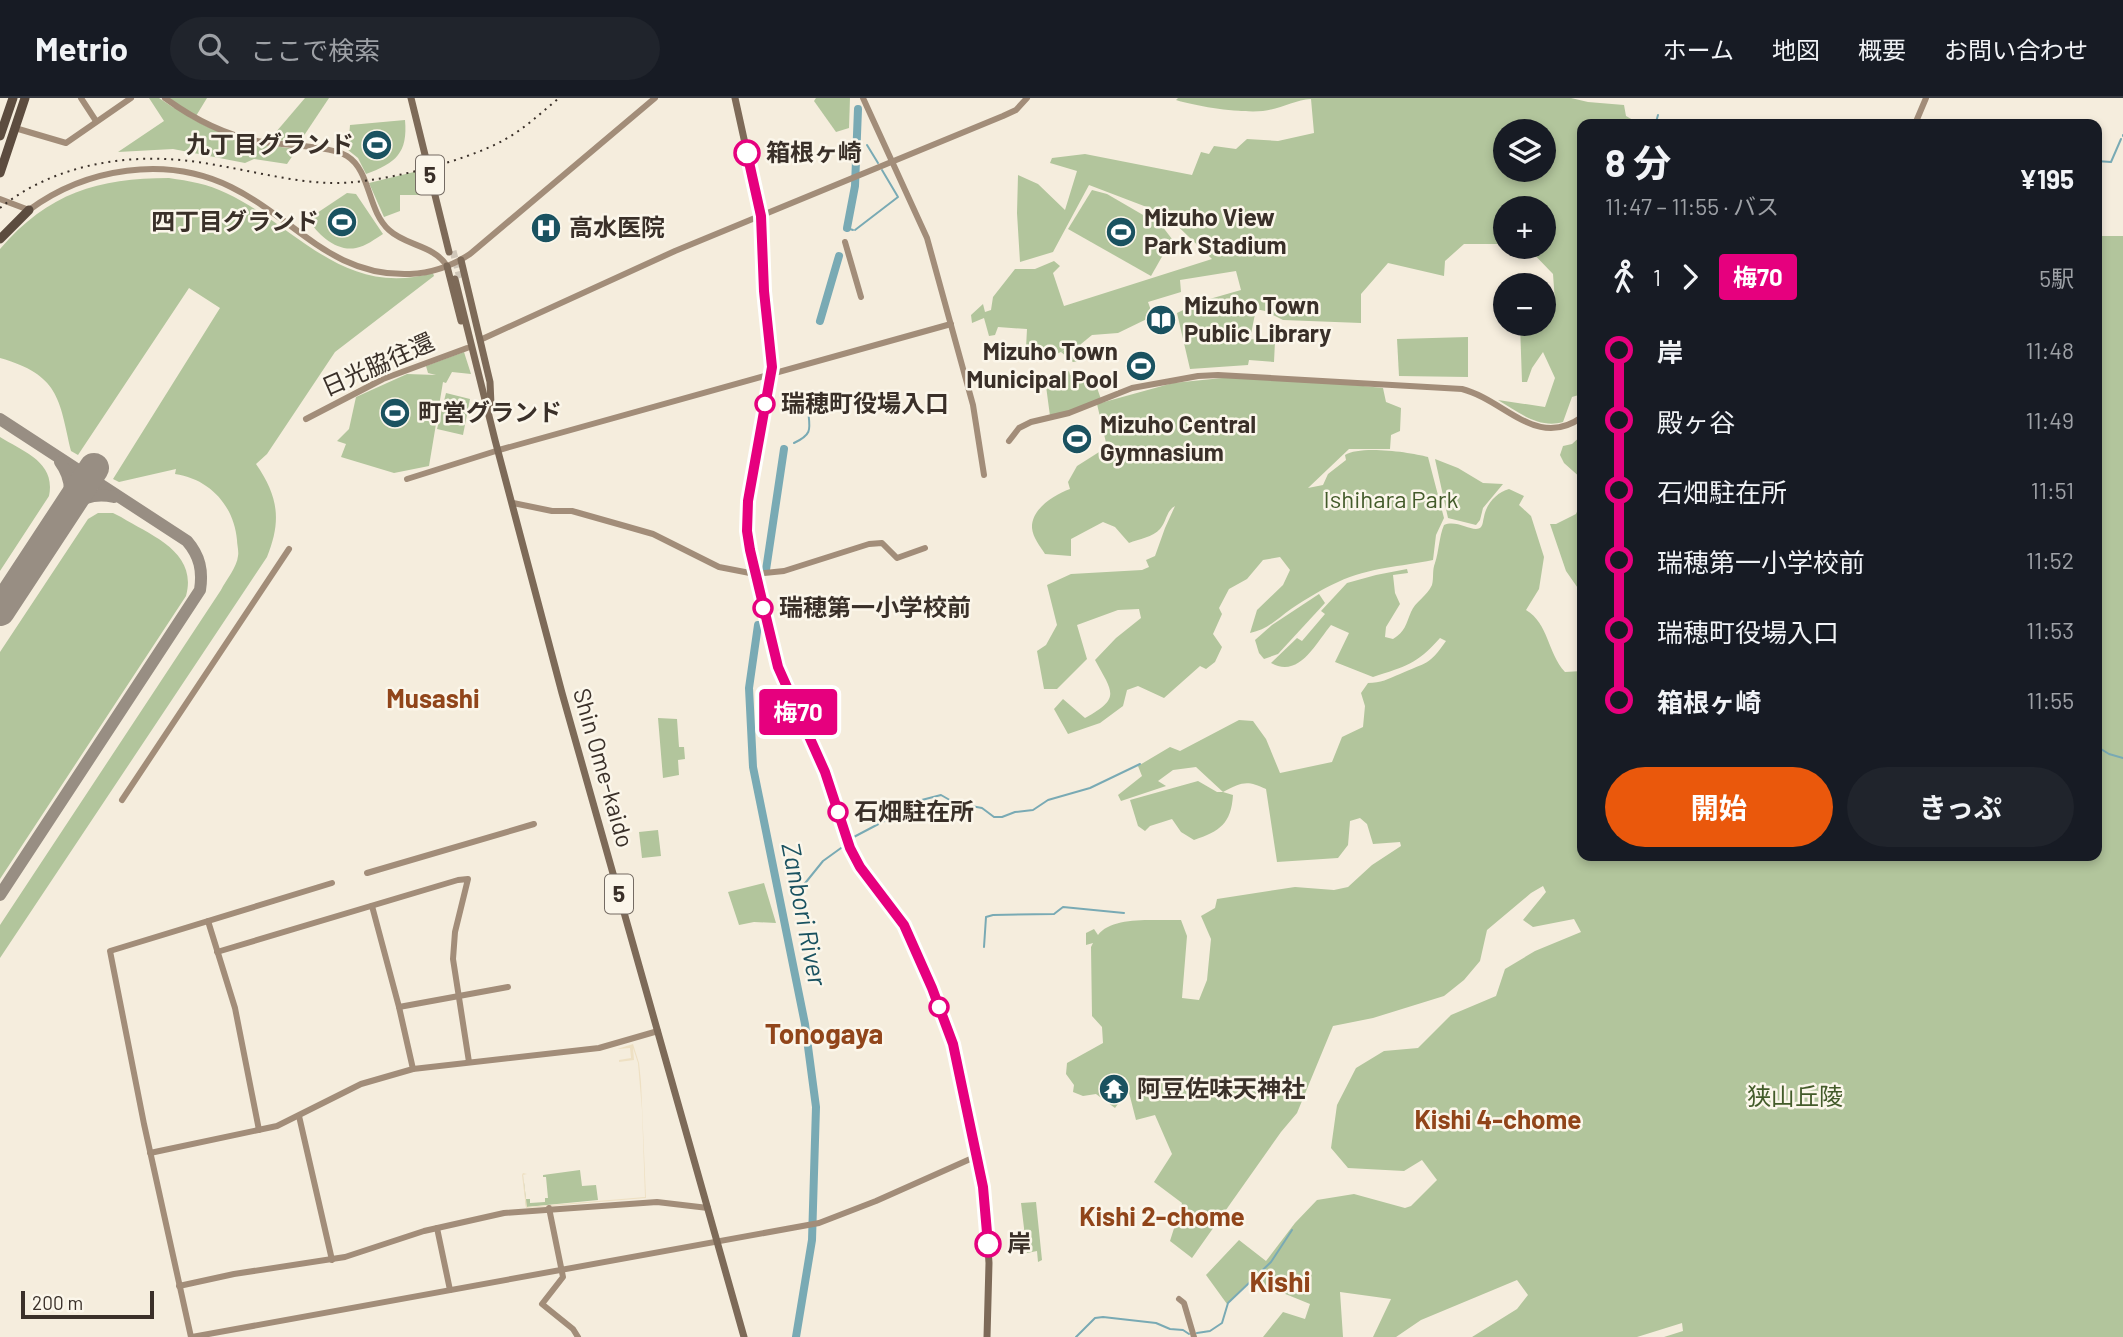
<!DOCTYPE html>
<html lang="ja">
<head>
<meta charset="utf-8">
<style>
  body { margin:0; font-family:Barlow,"Noto Sans JP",sans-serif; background:#20242c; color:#f1f3f6; height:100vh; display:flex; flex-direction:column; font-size:26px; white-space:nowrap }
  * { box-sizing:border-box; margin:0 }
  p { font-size:23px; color:#9ea1a6 }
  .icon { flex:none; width:38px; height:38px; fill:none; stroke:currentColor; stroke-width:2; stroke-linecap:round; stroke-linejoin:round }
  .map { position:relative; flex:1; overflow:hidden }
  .side { position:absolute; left:1577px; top:21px; width:525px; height:742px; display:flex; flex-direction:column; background:#171b24; border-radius:14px; box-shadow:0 4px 10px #0003 }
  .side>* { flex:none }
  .badge { padding:0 14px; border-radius:5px; font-size:24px; line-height:46px }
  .controls { position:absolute; left:1493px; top:21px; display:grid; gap:14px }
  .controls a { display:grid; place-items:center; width:63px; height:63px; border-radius:50%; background:#171b24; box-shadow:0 4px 10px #0003; font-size:35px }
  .scale { position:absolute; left:21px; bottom:18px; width:133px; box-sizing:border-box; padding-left:7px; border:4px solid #3a3029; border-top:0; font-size:19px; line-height:24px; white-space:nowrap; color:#3a3029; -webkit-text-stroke:5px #fbf6ea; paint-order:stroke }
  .map>.badge { position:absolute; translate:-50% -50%; box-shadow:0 0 0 4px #fff }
  .legs { display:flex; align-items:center; gap:10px; height:77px; padding:0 28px; font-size:23px }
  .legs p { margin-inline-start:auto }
  .summary { display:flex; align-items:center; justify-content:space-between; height:119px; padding:0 28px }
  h1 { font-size:38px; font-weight:700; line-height:52px }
  .cta { display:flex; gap:14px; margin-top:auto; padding:14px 28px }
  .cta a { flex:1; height:80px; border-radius:42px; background:#ea580c; color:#fff; font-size:28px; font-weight:700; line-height:80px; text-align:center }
  .cta a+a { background:#20242c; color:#f1f3f6 }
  ul { padding:0 28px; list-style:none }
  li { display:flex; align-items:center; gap:24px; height:70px; font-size:26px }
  li i { display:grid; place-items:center; width:10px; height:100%; margin:0 9px; background:currentColor }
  li i::after { content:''; width:18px; height:18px; margin:-9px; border:5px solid; border-radius:50%; background:#171b24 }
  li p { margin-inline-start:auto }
  li:first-child i { background:linear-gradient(#0000 50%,currentColor 0) }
  li:last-child i { background:linear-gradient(currentColor 50%,#0000 0) }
  header { display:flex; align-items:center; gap:42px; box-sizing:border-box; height:98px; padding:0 35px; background:#171b24; border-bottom:2px solid #363941 }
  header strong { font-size:33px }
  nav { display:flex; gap:38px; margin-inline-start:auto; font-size:24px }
  .search { width:490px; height:63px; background:#20242c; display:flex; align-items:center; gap:18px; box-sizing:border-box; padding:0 24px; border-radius:38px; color:#9ea1a6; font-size:26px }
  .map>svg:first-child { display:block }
  .green { fill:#b2c59c; fill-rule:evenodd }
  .plaza { fill:#eee0c3 }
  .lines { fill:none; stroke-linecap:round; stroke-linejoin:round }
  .stream { stroke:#79aab4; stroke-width:2 }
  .river { stroke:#79aab4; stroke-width:8 }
  .taxiway { stroke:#988e83; stroke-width:12 }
  .runway { stroke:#988e83; stroke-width:30 }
  .primary-tunnel { stroke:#d0c7b9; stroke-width:7; stroke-dasharray:7 3.5; stroke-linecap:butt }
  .secondary { stroke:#a28d79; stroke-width:6 }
  .primary { stroke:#7d6a58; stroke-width:7 }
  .highway { stroke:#5c4c3f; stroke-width:9 }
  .rail { stroke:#3a3029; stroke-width:2; stroke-dasharray:2 5; stroke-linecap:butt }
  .line-1-casing { stroke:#fff; stroke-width:16 }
  .line-1 { stroke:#e6007e; stroke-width:10 }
  .stop-1-dot { fill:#fff; stroke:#e6007e; stroke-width:3.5 }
  .labels { text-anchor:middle; stroke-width:5; stroke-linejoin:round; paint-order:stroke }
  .shield { fill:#fbf6ea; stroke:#746b63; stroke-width:2 }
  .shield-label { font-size:23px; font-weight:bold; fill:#3a3029 }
  .poi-label { font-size:24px; font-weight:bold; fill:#3a3029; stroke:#fbf6ea; text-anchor:start }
  .stop-label { font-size:24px; font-weight:bold; fill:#3a3029; stroke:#fbf6ea; text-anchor:start }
  .street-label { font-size:24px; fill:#3a3029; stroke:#fbf6ea }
  .park-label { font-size:24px; fill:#435b2a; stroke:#fbf6ea }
  .neighbourhood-label { font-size:26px; font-weight:bold; fill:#91451a; stroke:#fbf6ea }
  .water-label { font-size:26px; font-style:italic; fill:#1a5260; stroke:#fbf6ea }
  .quarter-label { font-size:28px; font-weight:bold; fill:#91451a; stroke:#fbf6ea }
</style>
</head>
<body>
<header>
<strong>Metrio</strong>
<div class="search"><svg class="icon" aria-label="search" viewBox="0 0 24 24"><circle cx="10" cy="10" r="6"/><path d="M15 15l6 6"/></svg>ここで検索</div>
<nav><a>ホーム</a><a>地図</a><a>概要</a><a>お問い合わせ</a></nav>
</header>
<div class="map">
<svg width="2123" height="1239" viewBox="0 0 2123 1239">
  <rect width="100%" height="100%" fill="#f5eddd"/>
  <g class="green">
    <path d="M149,0h10l15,10 -4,-10h37l-11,18 -7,1c36,21 67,27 108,32l-10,15 -33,-5 -9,4 -72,-14 -55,3 46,-31z"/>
    <polygon points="305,0 329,0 299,45 270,41"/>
    <polygon points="816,0 850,0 849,30 836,34 814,3"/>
    <path d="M1178,0h393l17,4 36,3 2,11 14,8h-58v270l-10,3 -9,25c-24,7 -45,-10 -65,-22l47,7 10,-29 -12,-26 -11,16 -5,14h-5l-2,-58h24v-22h11l-2,-28 -26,-27h17v-39h-39v36h-41l-19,17 -1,15 -56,-13 -27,31v29l-78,-3 -18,-9 -9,-2 -6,30 25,2 -1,21 -25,-2 -1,5 -58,4 -13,-56c18,-9 28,-11 50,-8l-21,-5 35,-10 -5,-19 -56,9 1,12 -33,10 5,14 -35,17 -26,2 -11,9 -1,17 -7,1 -12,-10 16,-8c-9,1 -13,8 -21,10 -10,3 -22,-2 -30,-6l1,-19 -29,-2 -3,8 -6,1 -5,-18 -12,5 -1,-8 12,-11 2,8 6,-2 2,-13 22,-28h20l19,-8 6,5 -7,7 11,33 148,-47 -47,-45 -76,-29 -36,67 -33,10 -3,-49 1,-38 20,9 27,26 12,-39 -27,-8 2,-5 33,-4 107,21 9,-23 8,2 5,-8 22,3 11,-10 31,2 36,-8 -3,-34c-16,1 -31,10 -48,12 -23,2 -64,-4 -87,-11zM1505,33h39v39h-39z"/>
    <path d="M405,22c3,33 -9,43 -39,54l-8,-16 -10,-8 2,-25z"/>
    <polygon points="422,72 427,97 400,97 400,113 384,119 369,85"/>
    <path d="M169,80c20,3 39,6 57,15 73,34 116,105 207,80l1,3 -99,76 -68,102 -11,10c22,32 26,56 11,93l-267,401v-33l221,-335c5,-10 16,-23 17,-34 1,-5 -1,-11 -1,-16 -3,-34 -27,-61 -62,-66l1,-5 -57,13 -6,-3 107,-171 -31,-20 -111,167 -7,-4c-12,-53 -12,-76 -71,-93v-109c48,-56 98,-71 169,-71z"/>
    <polygon points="1092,92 1107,96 1162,128 1172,141 1151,178 1068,131"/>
    <path d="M347,95l9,1 27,40c-8,5 -17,12 -27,14 -19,4 -38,-13 -48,-29z"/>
    <path d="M2097,133h4l1,5h21v1101h-459l19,-6 -1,-8 -45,14h-165l45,-28 11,-14 -11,-15 -96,40 -25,17h-23l18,-38 -51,-7 3,45h-80l20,-25 22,7 5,-15 -59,-24 -24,24 -21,-29 33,-35 27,21 29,-38 22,-23 37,-6 51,14 6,-2 26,-26 -15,-20 -18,11 -56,-3 -17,-20 6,-43 19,-37 28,-17 34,-3 33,-33 45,-19 9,-27 30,-18 46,-19 -7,-13 -41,8 -10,-7 23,-28 -3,-6 -12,7 -44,37 -7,31 -16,19 -20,16 -71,22 -40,8 -36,87 -16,19 -89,126 -22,-17 12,-38 -28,-21 18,-28 -17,-39 -19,5 -11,-43 -15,6 3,9 10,5 -8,11 -19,-14 -13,2 -10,-4 1,-7 -8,-11 1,-11 36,-20 -1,-16 -10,-11 -1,-69 2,-4 -7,2v-12l8,-4 4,6c14,-20 61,-14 83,-15l6,16 -5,62 17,2 8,-20 4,-41 -10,-23 14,-8 2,-9 78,-12 39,3 14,-3 24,-22 29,-19 -1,-4 -27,2 -6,-20 -7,-6 -10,3 -2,24 -10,13 -61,4 -11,-73c-19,-9 -24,-7 -43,3l10,3c-2,29 -13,36 -39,45l-13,-8 -9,-13 -22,7 -5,5 -7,-5 -8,-26 68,-19 19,11h6l-27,-25 -23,3 -15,11 8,5 -45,15 -3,-6 24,-19 -4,-10 32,-19 10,4 59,-31 14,1 13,18 14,34 52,-11 10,-25 21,-10 2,-21 -4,-13 7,-10c13,0 20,-4 32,-9 26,-12 29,-8 46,-33l-6,-3c-24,27 -34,28 -67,39l-38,-15 14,-29 -18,-8c-15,18 -32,54 -60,38l26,-25 5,3 23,-27 -4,-3 26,-28 29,-8 31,-6 1,4 -15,2 2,18 5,11 -14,23 -1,10 8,2c12,-7 13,-15 18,-27 4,-10 16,-16 21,-27 2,-7 0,-15 3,-22 4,-12 4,-26 9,-38 14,-6 30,9 37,2 2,-2 2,-7 3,-10 2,-13 13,-25 25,-28l15,7 -5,9 12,11 13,41 -5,32 -13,21c23,14 21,42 39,62l17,-1v185h514z"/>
    <polygon points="1468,239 1468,279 1399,278 1397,241"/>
    <polygon points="464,254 471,276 452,274 446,285 443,284 429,368 394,375 341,359 346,346 337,343 349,331 356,299 407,276 436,277 428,275 426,268"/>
    <polygon points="1069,273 1070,277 1075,276 1077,280 1092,276 1101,301 1068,314 1050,318 1046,288"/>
    <path d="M1232,279l81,4 70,7 3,14 15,6 -1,23 -9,4 -1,14h-41l-41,39 15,-3 5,-11 18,-14 -1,-5c15,-10 65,-3 83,2l16,61 -8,17 -3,25c-33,7 -63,7 -95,22 -16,7 -32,17 -47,27 -14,10 -24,21 -41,24l7,-23 26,-25 7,-15 -10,-13 -17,3 -16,19 -18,10 -10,19 3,6 -9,20 9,13 -7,15 -9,7 -6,-3 -36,32 -26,-12 -11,4 -4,16 -23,17 -32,11 -14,-25 9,-10 22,19c36,-20 28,-25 10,-58l21,-22 25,-20 -2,-9 -21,1 -41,15 10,34 -30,30h-13l-7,-38 9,-6 11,-20 -10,-40 24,-11 71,-4 7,-3 -3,-7 9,-4 10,-28 10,-22c-9,5 -8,15 -15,23 -7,8 -21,10 -31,14l-14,-16 -12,-5 -32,17v17l-26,-2c-5,-8 -12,-16 -13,-26 -1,-19 22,-33 38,-39l-2,-7 9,-16 30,-19 -10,-43 76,-21z"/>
    <polygon points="446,295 470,301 463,337 437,331"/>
    <polygon points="1582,337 1582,381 1564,365 1560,357 1563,348 1572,346"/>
    <path d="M0,339c24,15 56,25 49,59l-49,75z"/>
    <polygon points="1435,361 1458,370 1483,385 1503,386 1483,410 1480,422 1476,427 1448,420"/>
    <polygon points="1582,401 1582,496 1566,473 1550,426 1556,426 1576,416"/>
    <path d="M98,415h15l8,4c31,19 77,35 65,79l-186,283v-227l88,-133z"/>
    <polygon points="1319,496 1325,505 1278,556 1264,561 1259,555 1255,542 1272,527"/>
    <polygon points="658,620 677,621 679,649 684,649 685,661 678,662 679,677 663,680"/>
    <polygon points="658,732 661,758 642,760 639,734"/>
    <polygon points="764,785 776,825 754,824 739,827 728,794"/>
    <polygon points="580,1072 582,1088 596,1087 598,1102 526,1109 523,1076 526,1101 530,1101 530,1105 545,1104 545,1100 548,1100 546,1079 543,1079 543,1077"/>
    <polygon points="1036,1104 1042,1162 1038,1164 1037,1153 1027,1155 1021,1105"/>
  </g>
  <polygon class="plaza" points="633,946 639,965 641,984 646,1100 526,1110 522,1077 523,1075 527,1076 523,1077 527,1109 645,1099 642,1012 638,965 633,950 634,962 619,964 619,962 631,960 630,950 617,951"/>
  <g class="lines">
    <g class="stream">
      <polyline points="1649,26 1651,23 1656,24 1658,17"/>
      <polyline points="2123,38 2123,37"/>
      <polyline points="867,47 878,65"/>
      <polyline points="2096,63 2111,64 2121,41"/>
      <polyline points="847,130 853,132"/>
      <polyline points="855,132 898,99 882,72"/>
      <polyline points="825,301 842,303"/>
      <path d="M794,345c19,-9 16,-14 14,-33l11,-7"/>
      <polyline points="2096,648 2109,656 2123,660"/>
      <polyline points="899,713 910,705 941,697 955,705 982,710 994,719 1002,719 1015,714 1033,712 1048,702 1090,690 1140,666"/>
      <polyline points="850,741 888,721"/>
      <polyline points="802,789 823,763 841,750"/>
      <polyline points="984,849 986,819 993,817 1054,816 1063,809 1124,815"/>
      <polyline points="1197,1235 1210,1233 1222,1225 1228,1205 1271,1164 1292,1132"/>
      <polyline points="1076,1239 1095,1220 1103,1219 1156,1225 1170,1231 1183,1232 1189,1236"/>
    </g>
    <g class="river">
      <polyline points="847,130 855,88 858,11"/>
      <polyline points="820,223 839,158"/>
      <polyline points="766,472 784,351"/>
      <polyline points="758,527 749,590 753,669 805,926 816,1009 812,1142 796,1239"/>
    </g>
    <g class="taxiway">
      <path d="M0,321l187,122c13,15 16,30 13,49l-200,305"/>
      <path d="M60,364c11,15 13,31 5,48"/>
      <path d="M63,417c14,-16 30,-23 51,-18"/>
    </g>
    <polyline class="runway" points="0,513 94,370"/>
    <polyline class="primary-tunnel" points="453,153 460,180"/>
    <g class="secondary">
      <polyline points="81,0 96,23"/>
      <path d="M165,0c30,22 61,38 98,44 20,3 68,4 84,14 24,15 20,54 42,74 17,16 45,15 58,36"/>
      <polyline points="863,0 927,140 973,307 984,377"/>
      <polyline points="1915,26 1926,0"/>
      <polyline points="15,30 66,45 131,0"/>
      <path d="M0,101l29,11c57,-42 137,-55 202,-23 65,32 100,90 179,87 21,-1 42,-8 60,-20l185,-156"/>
      <polyline points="845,144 861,199"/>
      <polyline points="480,242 675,153 1003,18 1016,12 1027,0"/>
      <polyline points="306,321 383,281 467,250"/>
      <path d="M1009,343l10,-13 12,-6 38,-9 63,-25 66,-12 20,-1 244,14c43,11 75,61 120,28"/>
      <polyline points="407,381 499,352 951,226"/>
      <polyline points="513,405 552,413 572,413 625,428 653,436 719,469 755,476 784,473 869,446 882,445 897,460 925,450"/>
      <polyline points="122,702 289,451"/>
      <polyline points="367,775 534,726"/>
      <polyline points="372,808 399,909"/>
      <polyline points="208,823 235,910 259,1032"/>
      <polyline points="217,854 458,782 468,781 455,834 453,861 469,964"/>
      <polyline points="413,971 399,909 508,889"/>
      <polyline points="299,1018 332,1162"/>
      <polyline points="150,1055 277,1028 361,986 413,971 599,950 658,933"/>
      <polyline points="549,1110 563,1179 542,1206 573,1231 578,1239"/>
      <polyline points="437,1130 450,1192"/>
      <polyline points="179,1188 234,1176 345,1159 424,1133 504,1115 657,1104 708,1110"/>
      <polyline points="1179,1201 1184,1205 1194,1239"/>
      <polyline points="191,1239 144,1026 110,853 332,785"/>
      <polyline points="192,1239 819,1125 876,1103 977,1058"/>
    </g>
    <g class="primary">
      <polyline points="411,0 449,154"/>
      <polyline points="735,0 761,118 764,193 772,269 748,409 747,433 750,452 778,569 825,674 850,749 860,769 902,825 932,890 953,946 984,1095 989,1165 987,1239"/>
      <polyline points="461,162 490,284 491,307"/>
      <polyline points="447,168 461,223"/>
      <polyline points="455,181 495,342 562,595 744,1239"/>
    </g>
    <g class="highway">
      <polyline points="0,38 13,0"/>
      <polyline points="0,75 25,0"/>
      <polyline points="0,141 29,112"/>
    </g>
    <path class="rail" d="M0,110c54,-44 130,-56 197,-46 44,6 87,19 132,21 44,2 136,-21 175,-43 20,-11 37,-27 55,-42"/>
  </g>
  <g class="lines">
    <g class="line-1-casing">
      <polyline id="line-1" points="747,55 761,118 764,193 772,269 748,403 747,433 750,452 778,569 825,674 850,750 860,769 904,827 932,890 953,946 983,1089 988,1146"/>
    </g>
    <use href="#line-1" class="line-1"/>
  </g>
  <defs>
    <g id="stadium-disc" transform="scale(1.575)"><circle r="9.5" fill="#1a5260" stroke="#fbf6ea"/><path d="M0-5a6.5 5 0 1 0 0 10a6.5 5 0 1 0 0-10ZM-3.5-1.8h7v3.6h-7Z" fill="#fff"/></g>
    <g id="hospital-disc" transform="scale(1.575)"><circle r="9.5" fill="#1a5260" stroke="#fbf6ea"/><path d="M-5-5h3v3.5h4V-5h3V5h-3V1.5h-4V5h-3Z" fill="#fff"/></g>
    <g id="library-disc" transform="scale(1.575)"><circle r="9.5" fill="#1a5260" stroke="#fbf6ea"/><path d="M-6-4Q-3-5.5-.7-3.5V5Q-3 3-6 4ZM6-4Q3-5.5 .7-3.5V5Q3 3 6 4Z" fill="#fff"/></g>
    <g id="temple-disc" transform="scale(1.575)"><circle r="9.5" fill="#1a5260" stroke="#fbf6ea"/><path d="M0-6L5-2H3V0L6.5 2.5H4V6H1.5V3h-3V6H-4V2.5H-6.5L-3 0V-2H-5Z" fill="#fff"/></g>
  </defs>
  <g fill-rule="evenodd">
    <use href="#stadium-disc" x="377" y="47"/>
    <use href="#stadium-disc" x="342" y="124"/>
    <use href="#hospital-disc" x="546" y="130"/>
    <use href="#stadium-disc" x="1121" y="134"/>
    <use href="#library-disc" x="1161" y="222"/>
    <use href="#stadium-disc" x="1141" y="268"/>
    <use href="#stadium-disc" x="395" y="315"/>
    <use href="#stadium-disc" x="1077" y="341"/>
    <use href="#temple-disc" x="1114" y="991"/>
  </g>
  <g class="stop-1-dot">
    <circle cx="747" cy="55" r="12"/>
    <circle cx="765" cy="306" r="9"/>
    <circle cx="763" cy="510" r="9"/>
    <circle cx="838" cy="714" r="9"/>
    <circle cx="939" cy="909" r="9"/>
    <circle cx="988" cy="1146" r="12"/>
  </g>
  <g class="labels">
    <g class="shield">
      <rect x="416" y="57.5" width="28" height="39" rx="5"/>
      <rect x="605" y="776.5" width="28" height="39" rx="5"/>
    </g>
    <g class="shield-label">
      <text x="430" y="85">5</text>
      <text x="619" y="804">5</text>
    </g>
    <g class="poi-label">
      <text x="354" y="55" text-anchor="end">九丁目グランド</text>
      <text x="1144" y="128">Mizuho View<tspan x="1144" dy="28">Park Stadium</tspan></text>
      <text x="319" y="132" text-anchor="end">四丁目グランド</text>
      <text x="569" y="138">高水医院</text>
      <text x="1184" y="216">Mizuho Town<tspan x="1184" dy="28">Public Library</tspan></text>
      <text x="1118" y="262" text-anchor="end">Mizuho Town<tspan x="1118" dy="28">Municipal Pool</tspan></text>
      <text x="418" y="323">町営グランド</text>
      <text x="1100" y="335">Mizuho Central<tspan x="1100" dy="28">Gymnasium</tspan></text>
      <text x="1137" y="999">阿豆佐味天神社</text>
    </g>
    <g class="stop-label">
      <text x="766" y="63">箱根ヶ崎</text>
      <text x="781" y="314">瑞穂町役場入口</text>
      <text x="779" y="518">瑞穂第一小学校前</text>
      <text x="854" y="722">石畑駐在所</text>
      <text x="1007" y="1154">岸</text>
    </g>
    <g class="street-label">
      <text transform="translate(378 267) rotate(-24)" y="8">日光脇往還</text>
      <text transform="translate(603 670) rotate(74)" y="8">Shin Ome-kaido</text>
    </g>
    <g class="park-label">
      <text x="1391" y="410">Ishihara Park</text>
      <text x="1795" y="1007">狭山丘陵</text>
    </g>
    <g class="neighbourhood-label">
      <text x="433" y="610">Musashi</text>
      <text x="1498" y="1031">Kishi 4-chome</text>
      <text x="1162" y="1128">Kishi 2-chome</text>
    </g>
    <g class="water-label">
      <text transform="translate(804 816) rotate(79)" y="9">Zanbori River</text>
    </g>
    <g class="quarter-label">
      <text x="824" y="946">Tonogaya</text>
      <text x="1280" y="1194">Kishi</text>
    </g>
  </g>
</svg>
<div class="controls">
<a><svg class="icon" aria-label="layers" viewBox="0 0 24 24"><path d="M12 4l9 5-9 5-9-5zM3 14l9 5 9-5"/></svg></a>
<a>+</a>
<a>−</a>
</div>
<div class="scale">200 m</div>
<b class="badge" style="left:798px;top:614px;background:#e6007e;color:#fff">梅70</b>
<section class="side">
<div class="summary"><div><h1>8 分</h1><p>11:47 – 11:55 · バス</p></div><b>¥195</b></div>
<div class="legs"><svg class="icon" aria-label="walk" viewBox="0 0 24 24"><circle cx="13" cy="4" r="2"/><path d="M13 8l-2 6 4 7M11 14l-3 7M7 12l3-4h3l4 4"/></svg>1<svg class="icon" aria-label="forward" viewBox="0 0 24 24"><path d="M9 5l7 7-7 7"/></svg><b class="badge" style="background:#e6007e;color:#fff">梅70</b><p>5駅</p></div>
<ul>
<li><i style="color:#e6007e"></i><b>岸</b><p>11:48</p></li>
<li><i style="color:#e6007e"></i><span>殿ヶ谷</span><p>11:49</p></li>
<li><i style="color:#e6007e"></i><span>石畑駐在所</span><p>11:51</p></li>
<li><i style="color:#e6007e"></i><span>瑞穂第一小学校前</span><p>11:52</p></li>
<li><i style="color:#e6007e"></i><span>瑞穂町役場入口</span><p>11:53</p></li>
<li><i style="color:#e6007e"></i><b>箱根ヶ崎</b><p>11:55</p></li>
</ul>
<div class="cta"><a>開始</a><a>きっぷ</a></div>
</section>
</div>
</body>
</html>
